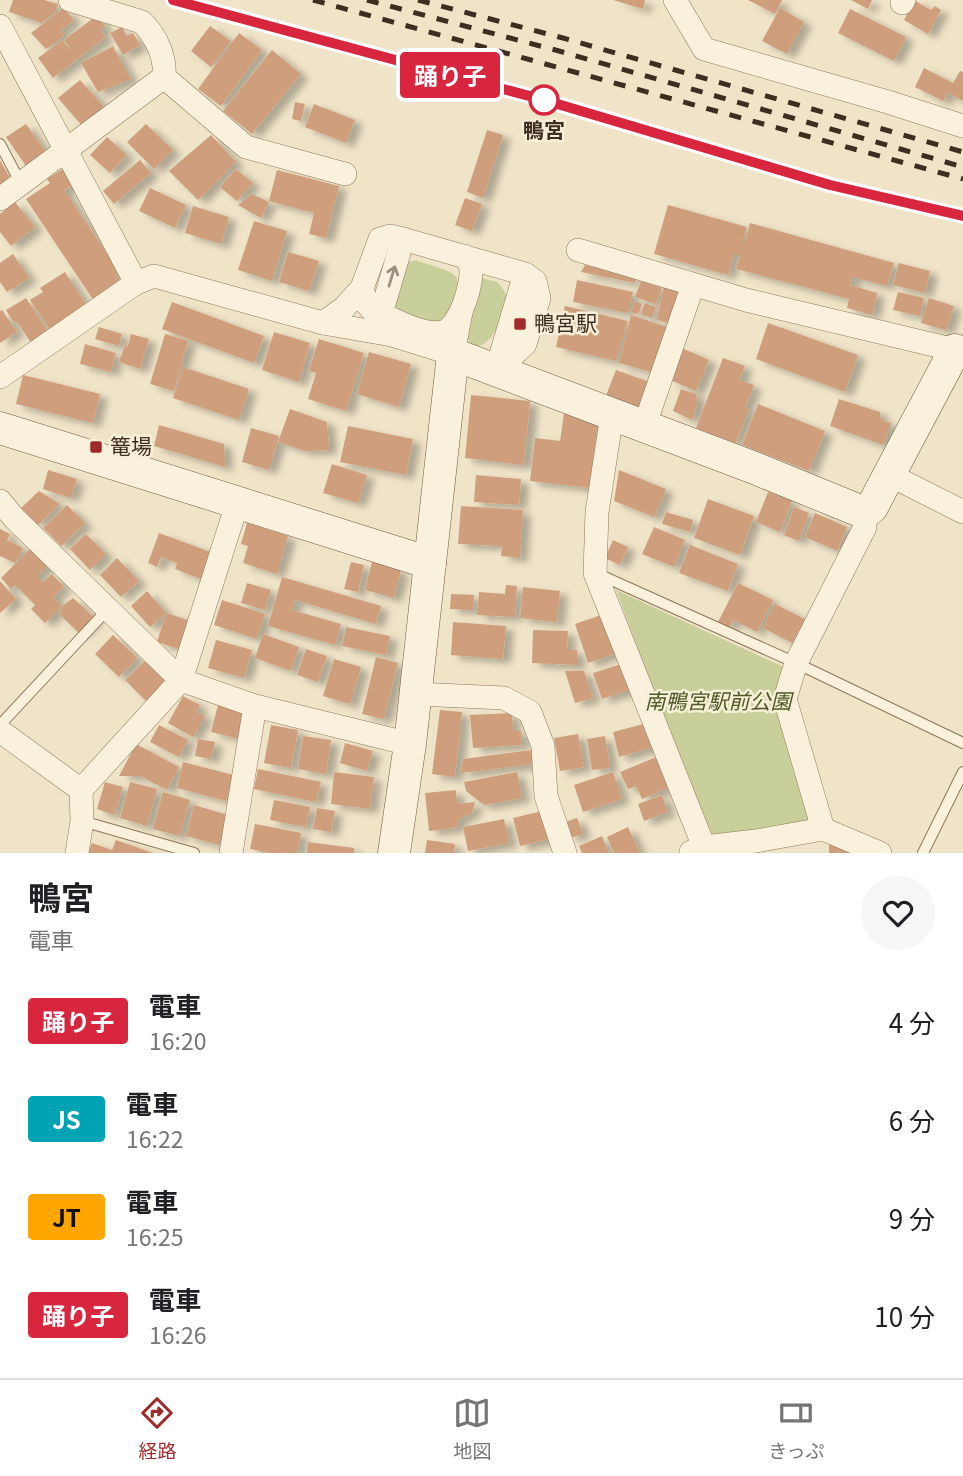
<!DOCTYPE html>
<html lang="ja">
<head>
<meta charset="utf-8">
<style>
  body { margin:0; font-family:Georgia,"Noto Sans JP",serif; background:#f6f6f6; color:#202124; height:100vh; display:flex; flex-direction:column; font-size:26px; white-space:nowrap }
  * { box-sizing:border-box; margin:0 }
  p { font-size:23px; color:#757577 }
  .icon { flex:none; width:38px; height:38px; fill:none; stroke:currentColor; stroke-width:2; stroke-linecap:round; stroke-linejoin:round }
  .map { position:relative; height:853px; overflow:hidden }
  .details { display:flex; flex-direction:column; background:#fff; flex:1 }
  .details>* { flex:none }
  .badge { padding:0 14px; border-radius:5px; font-size:24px; line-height:46px }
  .map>.badge { position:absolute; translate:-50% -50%; box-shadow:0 0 0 4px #fff }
  .round { display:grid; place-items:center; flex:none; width:74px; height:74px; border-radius:37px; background:#f6f6f6 }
  .headline { display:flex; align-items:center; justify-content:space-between; height:119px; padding:0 28px }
  h1 { font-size:33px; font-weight:700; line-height:52px }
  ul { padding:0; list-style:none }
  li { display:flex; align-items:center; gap:21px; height:98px; padding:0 28px }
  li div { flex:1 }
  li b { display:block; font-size:26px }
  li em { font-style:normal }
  li .badge { min-width:77px; font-weight:700; text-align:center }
  .menu { display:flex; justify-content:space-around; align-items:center; height:98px; border-top:2px solid #e0e0e0; background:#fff; font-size:19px; color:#757577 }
  .menu a { display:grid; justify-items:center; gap:4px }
  .menu .active { color:#9e2a2b }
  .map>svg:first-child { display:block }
  .green { fill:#c9cf9b }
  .building { fill:#cf9f7d; filter:url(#shadow) }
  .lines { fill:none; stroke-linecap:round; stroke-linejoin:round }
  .lane-casing { stroke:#8d765c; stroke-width:12 }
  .street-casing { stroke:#8d765c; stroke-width:24 }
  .secondary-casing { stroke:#6f573f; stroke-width:33 }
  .lane { stroke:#faf1dc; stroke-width:10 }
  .street { stroke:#faf1dc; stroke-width:23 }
  .secondary { stroke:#faf1dc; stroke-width:32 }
  .rail { stroke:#3d2e20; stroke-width:5; stroke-dasharray:12 12; stroke-linecap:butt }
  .oneway { stroke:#9c907e }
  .line-casing { stroke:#fff; stroke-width:16 }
  .line { stroke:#d7263d; stroke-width:10 }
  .stop-dot { fill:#fff; stroke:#d7263d; stroke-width:3.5 }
  .poi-dot { fill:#9e2a2b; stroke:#f7eed8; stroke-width:2.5 }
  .labels { text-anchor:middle; stroke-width:5; stroke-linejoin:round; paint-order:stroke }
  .stop-label { font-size:21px; font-weight:bold; fill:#3d2e20; stroke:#f7eed8 }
  .poi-label { font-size:21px; fill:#3d2e20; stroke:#f7eed8; text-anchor:start }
  .park-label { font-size:21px; font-style:italic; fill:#4d5a26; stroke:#f7eed8 }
</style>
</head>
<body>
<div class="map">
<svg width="963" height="853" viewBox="0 0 963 853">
  <defs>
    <filter id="shadow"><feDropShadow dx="8" dy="4.5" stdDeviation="3.5" flood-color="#0004"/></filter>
  </defs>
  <rect width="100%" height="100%" fill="#f0e4c8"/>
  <g class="green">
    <path d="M415,260c48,16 53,11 29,61 -14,2 -45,-5 -52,-19l13,-39z"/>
    <path d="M482,278l15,4c4,5 11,12 10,19 -1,15 -25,66 -41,35l13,-54z"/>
    <polygon points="616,590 786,668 812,822 709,838"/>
  </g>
  <g class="building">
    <polygon points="13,0 44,0 58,4 55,13 41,23 9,12"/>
    <polygon points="613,0 645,0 643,9"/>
    <polygon points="748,0 782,0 775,14"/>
    <polygon points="851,0 872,0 868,9"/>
    <polygon points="914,0 931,10 935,6 941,10 928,34 904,20"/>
    <polygon points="64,8 74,20 61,30 64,36 46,49 31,33"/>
    <polygon points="780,8 804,22 787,54 762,41"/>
    <polygon points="850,9 906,37 894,61 838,33"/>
    <polygon points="96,16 105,26 100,30 106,37 53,78 38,58 62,40 73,52 64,40"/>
    <polygon points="210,26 231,41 211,67 191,51"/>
    <polygon points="122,27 127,36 133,33 140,45 123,55 110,33"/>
    <polygon points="239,33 262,50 221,106 198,89"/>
    <polygon points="113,46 131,79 98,92 81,63"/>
    <polygon points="272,50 301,74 252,134 223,111"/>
    <polygon points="924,68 953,83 960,71 963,72 963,101 948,93 943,101 915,87"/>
    <polygon points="80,80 106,109 84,128 58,98"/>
    <polygon points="295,102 305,104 301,121 292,119"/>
    <polygon points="314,104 355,120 346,143 305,127"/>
    <polygon points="26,124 46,152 26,166 6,137"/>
    <polygon points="146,124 173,150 154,169 127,142"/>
    <polygon points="487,130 503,135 483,198 467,192"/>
    <polygon points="211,135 236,162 198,200 169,171"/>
    <polygon points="107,137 127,155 110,173 90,155"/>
    <polygon points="0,160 11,180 0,186"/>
    <polygon points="140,160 151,173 114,204 103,191"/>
    <polygon points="64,168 75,184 64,190 119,271 116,275 123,285 96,304 26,199 50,183 47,179"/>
    <polygon points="236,169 253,183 237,201 220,187"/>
    <polygon points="277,170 339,186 326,238 309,234 314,213 269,201"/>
    <polygon points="150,188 186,205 175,228 139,211"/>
    <polygon points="252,194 269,202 261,218 238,205"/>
    <polygon points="465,198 482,204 472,231 455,225"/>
    <polygon points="15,202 35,227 11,246 0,232 0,214"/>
    <polygon points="668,205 747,227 743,241 745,242 750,223 894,263 887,286 852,277 850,285 877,293 872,315 847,308 849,299 736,269 740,256 734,254 728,275 654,254"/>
    <polygon points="193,206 229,217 221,244 185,233"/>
    <polygon points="254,221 287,231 272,281 238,270"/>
    <polygon points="288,252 319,261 309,291 279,282"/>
    <polygon points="13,254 29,278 7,292 0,282 0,263"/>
    <polygon points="899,263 930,271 925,293 893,285"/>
    <polygon points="585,265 637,277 635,283 581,272"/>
    <polygon points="65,272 87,306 50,330 30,300 43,292 40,288"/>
    <polygon points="577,280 633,292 628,313 573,302"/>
    <polygon points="641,281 662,288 656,304 635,297"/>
    <polygon points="664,285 685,289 675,325 657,320"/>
    <polygon points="898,292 924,298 920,316 893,310"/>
    <polygon points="26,298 48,332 31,343 18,323 13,321 6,310"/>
    <polygon points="929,298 954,306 946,330 921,323"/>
    <polygon points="635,301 642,304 638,314 631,312"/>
    <polygon points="172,302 264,336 254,363 162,329"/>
    <polygon points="645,303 656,307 652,318 641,314"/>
    <polygon points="565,306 628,321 616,361 556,347"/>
    <polygon points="2,310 17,332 0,343 0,311"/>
    <polygon points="631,315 673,329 654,373 619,363"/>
    <polygon points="768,323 858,355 845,392 756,359"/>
    <polygon points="99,327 122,334 119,346 95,339"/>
    <polygon points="274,332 310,343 299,382 262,370"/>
    <polygon points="131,334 149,339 140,369 119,362 125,345 128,346"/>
    <polygon points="165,334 188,341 174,391 150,384"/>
    <polygon points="319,339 364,353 346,411 308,399 316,373 309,371"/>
    <polygon points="85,344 116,353 111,372 80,364"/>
    <polygon points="682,348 709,360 696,391 670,380"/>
    <polygon points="369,352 411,364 399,407 357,394"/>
    <polygon points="723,358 745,366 739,380 754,385 745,408 749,409 736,443 696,428"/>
    <polygon points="183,367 249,389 239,420 173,398"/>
    <polygon points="616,370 652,383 643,409 605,398"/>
    <polygon points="23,375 100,394 93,423 16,404"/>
    <polygon points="681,389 696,394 698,403 692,420 673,411"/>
    <polygon points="471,395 530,401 524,465 465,458"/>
    <polygon points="839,399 880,412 881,420 891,423 883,445 830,426"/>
    <polygon points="758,404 825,431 809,471 742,445"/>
    <polygon points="290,409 327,422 329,450 305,451 278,442"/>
    <polygon points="564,413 598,417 590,488 530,481 535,438 560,441"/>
    <polygon points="159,425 224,444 225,467 154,446"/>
    <polygon points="348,426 413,439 406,475 340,462"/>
    <polygon points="251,428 279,436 269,470 242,462"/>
    <polygon points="332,464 367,475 358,503 323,493"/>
    <polygon points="48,470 77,479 71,498 43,489"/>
    <polygon points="619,470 666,489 654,517 614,501"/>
    <polygon points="476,475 521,479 519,505 474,502"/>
    <polygon points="39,491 60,504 38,525 21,508"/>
    <polygon points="768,492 792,501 780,532 756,522"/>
    <polygon points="708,499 754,516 740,555 694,538"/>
    <polygon points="67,505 85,523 61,546 43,528"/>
    <polygon points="461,506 523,510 520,558 501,556 502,546 458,544"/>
    <polygon points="794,507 809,513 799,541 784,535"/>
    <polygon points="666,512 693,520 690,532 662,524"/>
    <polygon points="815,513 847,527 837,551 805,537"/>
    <polygon points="247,523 288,536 277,574 243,563 248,546 241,544"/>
    <polygon points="654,527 685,540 674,567 642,554"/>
    <polygon points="0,529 10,534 7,540 23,548 15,563 0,556"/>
    <polygon points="159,533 216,554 206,581 175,569 177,563 161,557 157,567 148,563"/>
    <polygon points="86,534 106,554 90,570 70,549"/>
    <polygon points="613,540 628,547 620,565 605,558"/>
    <polygon points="690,545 738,564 728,591 679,573"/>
    <polygon points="31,548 48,565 37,576 43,582 52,574 64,587 53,597 62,606 45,623 31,609 35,605 15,585 11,589 1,578"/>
    <polygon points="117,558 139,581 121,597 100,575"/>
    <polygon points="351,562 364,565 358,592 344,589"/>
    <polygon points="372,562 401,570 394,598 365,590"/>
    <polygon points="282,577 381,606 376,624 295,600 292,610 341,624 335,645 268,626"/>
    <polygon points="0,581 16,599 0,613"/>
    <polygon points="247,583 271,590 265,610 241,603"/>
    <polygon points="738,583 773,600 757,632 733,620 730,627 718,622"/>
    <polygon points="506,585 517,586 515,617 477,615 479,592 505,594"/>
    <polygon points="523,587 560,591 557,622 520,618"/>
    <polygon points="147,591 166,613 150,627 131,606"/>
    <polygon points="451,594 474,595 473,610 450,609"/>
    <polygon points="73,598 95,618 80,634 59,614 62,606"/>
    <polygon points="222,600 265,614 257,639 214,625"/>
    <polygon points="775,604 805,619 792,643 763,628"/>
    <polygon points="166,613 191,621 182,650 157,642"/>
    <polygon points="604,614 617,653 588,663 575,624"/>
    <polygon points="453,622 506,626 503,659 451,655"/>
    <polygon points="346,627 390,636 386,655 342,646"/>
    <polygon points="533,630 568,631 567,650 577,650 577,665 532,663"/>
    <polygon points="263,634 299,647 291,671 255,658"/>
    <polygon points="113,635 137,658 119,677 95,654"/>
    <polygon points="216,640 252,650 244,678 208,668"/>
    <polygon points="306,649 327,656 318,682 297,675"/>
    <polygon points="376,657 398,663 384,719 362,714"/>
    <polygon points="334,659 361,667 350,704 323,696"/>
    <polygon points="146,660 170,684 149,704 125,680"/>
    <polygon points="624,663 632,689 602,699 593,673"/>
    <polygon points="565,671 584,671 593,698 575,703"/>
    <polygon points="183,696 200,705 196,712 205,716 193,737 168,723"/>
    <polygon points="218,705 247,712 240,739 211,732"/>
    <polygon points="440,710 462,712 455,777 432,774"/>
    <polygon points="512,713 513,731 521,731 522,745 473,748 470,715"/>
    <polygon points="647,723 654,747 619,757 613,732"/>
    <polygon points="159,725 188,740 179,757 150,742"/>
    <polygon points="271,725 298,730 291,768 264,763"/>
    <polygon points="578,734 584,767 560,771 554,738"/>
    <polygon points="303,736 331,740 326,774 298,769"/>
    <polygon points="605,736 610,768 592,770 587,739"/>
    <polygon points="198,739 215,742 211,759 195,756"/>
    <polygon points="345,743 373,751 367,771 340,763"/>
    <polygon points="136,744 179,767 167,790 140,776 119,776"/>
    <polygon points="531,750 533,764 461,773 463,759"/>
    <polygon points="661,755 674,785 642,799 636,786 628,789 620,772"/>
    <polygon points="183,762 233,775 226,801 177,788"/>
    <polygon points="258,769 321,782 316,802 254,789"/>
    <polygon points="334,772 374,777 370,809 331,804"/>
    <polygon points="517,772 522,798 484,805 466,791 464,782"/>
    <polygon points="613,772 622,799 583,812 574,785"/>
    <polygon points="105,782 123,787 114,815 97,809"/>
    <polygon points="130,782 157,789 147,826 120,818"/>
    <polygon points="456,790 457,804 475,802 472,813 459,819 456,828 429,831 425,793"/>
    <polygon points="163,792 190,800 180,836 153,829"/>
    <polygon points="662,795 668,812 644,821 638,804"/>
    <polygon points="274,800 310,807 306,827 270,820"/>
    <polygon points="194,805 228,815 220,845 186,836"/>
    <polygon points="317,808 335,811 331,832 313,829"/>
    <polygon points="542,811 549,839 520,846 513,818"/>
    <polygon points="577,818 583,834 570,838 565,822"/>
    <polygon points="504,819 509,843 468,851 463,827"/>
    <polygon points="255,824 301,833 297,853 270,853 250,849"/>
    <polygon points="628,827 640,853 614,853 607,837"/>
    <polygon points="602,836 609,853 582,853 579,846"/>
    <polygon points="829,839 856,853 829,853"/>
    <polygon points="116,840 153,853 88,853 92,843 112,850"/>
    <polygon points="427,840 455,844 454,853 425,853"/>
    <polygon points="308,842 354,848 354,853 307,853"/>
  </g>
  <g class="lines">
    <g class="lane-casing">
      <g id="lane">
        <polyline points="0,144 19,180 24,176"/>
        <polyline points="598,574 796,663 963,743"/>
        <polyline points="0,725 108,609"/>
        <polyline points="82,821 194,853"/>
        <polyline points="923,853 963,772"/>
      </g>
    </g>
    <g class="street-casing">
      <g id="street">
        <path d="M70,0l72,22c14,14 24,35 22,55l82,70 99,27"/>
        <polyline points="675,0 704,49 888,102 963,126"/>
        <polyline points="902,3 904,0"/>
        <polyline points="0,26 136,283"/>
        <polyline points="0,199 164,77"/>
        <path d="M403,239l-22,75c17,7 42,22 62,18 16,-3 32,-52 27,-67 0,-2 -4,-7 -6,-9"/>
        <polyline points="578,250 746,300 955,350"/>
        <polyline points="461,312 453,354 392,335 381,314 372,310 366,303 362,288 380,239 390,236 403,239 525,274 535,281 539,298 525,344 496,371"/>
        <polyline points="323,323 344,308 362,288"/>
        <polyline points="496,371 525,274"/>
        <polyline points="0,377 136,283 154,276 323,323 392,335"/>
        <polyline points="612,415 597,512 595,573 704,847"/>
        <polyline points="644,427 693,285"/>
        <polyline points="890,475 963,512"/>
        <polyline points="0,501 15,519 181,680 255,706 410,744"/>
        <polyline points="416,694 504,698 530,712 543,746 546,796 565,853"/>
        <polyline points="0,731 81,790 82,821 77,853"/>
        <polyline points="81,790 181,680 238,501"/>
        <polyline points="823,829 785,699 796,663 865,527 865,513"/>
        <polyline points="691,852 704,847 756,841 823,829 880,853"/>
        <polyline points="231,853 255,706"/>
      </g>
    </g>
    <g class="secondary-casing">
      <g id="secondary">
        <polyline points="0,428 430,563"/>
        <polyline points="394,853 410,744 453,354 752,467 865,513 872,507 955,350 963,353"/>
      </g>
    </g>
    <use href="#lane" class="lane"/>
    <use href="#street" class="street"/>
    <use href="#secondary" class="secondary"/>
    <g class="rail">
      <polyline points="173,0 544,100 830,185 963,216"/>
      <polyline points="313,0 963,179"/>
      <polyline points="367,0 559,51 963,167"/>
      <polyline points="418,0 563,38 963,152"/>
    </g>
  </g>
  <defs><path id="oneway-shaft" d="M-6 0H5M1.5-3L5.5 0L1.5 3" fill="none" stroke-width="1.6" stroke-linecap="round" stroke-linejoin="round" transform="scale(1.75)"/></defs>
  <use class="oneway" href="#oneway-shaft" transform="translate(392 276) rotate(-73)"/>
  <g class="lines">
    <g class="line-casing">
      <polyline id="line" points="173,0 544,100 830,185 963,216"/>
    </g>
    <use href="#line" class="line"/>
  </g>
  <circle class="stop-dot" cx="544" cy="100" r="14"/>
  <g class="poi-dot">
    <rect x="513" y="317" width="14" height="14" rx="3.5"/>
    <rect x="89" y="440" width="14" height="14" rx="3.5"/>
  </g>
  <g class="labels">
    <g class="stop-label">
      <text x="544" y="138">鴨宮</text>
    </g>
    <g class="poi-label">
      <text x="534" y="331">鴨宮駅</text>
      <text x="110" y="454">篭場</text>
    </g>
    <g class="park-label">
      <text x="718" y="709">南鴨宮駅前公園</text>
    </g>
  </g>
</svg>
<b class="badge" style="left:450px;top:75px;background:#d7263d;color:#fff">踊り子</b>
</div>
<section class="details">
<div class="headline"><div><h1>鴨宮</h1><p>電車</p></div><a class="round"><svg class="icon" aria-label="heart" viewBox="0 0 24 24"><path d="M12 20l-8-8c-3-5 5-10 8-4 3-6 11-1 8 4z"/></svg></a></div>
<ul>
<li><span class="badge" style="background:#d7263d;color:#fff">踊り子</span><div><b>電車</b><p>16:20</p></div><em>4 分</em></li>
<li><span class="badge" style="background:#00a3b4;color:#fff">JS</span><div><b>電車</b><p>16:22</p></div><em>6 分</em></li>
<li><span class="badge" style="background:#ffa500;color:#111">JT</span><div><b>電車</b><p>16:25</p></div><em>9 分</em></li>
<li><span class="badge" style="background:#d7263d;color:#fff">踊り子</span><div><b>電車</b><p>16:26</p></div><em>10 分</em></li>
</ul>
</section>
<nav class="menu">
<a class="active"><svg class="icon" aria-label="directions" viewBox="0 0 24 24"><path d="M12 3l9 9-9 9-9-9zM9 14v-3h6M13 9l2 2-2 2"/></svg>経路</a>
<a><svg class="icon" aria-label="map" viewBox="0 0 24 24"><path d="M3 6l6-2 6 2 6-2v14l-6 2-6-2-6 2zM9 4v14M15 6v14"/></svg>地図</a>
<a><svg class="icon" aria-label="tickets" viewBox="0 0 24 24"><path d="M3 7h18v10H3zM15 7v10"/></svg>きっぷ</a>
</nav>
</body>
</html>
